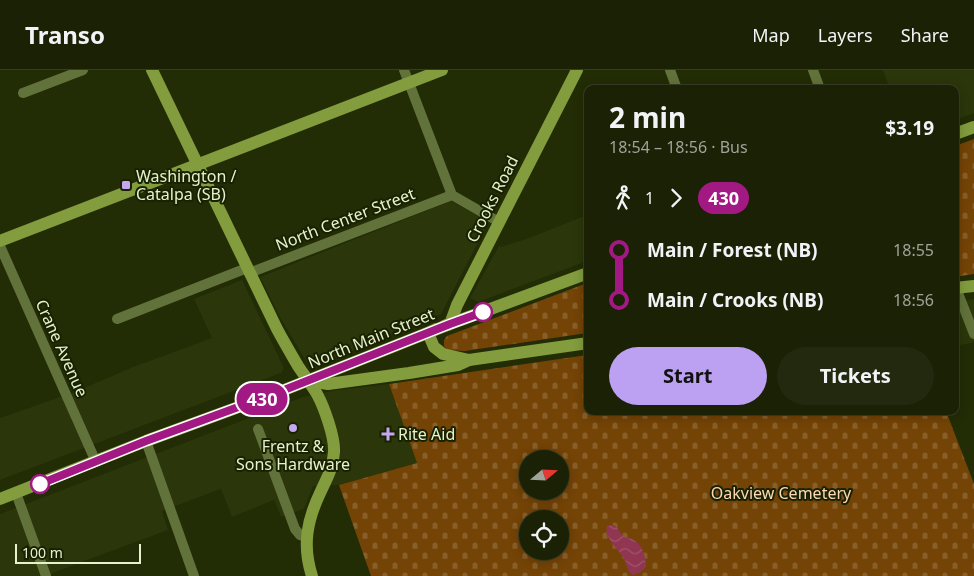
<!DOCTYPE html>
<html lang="en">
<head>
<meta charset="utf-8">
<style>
  body { margin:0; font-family:"Noto Sans",sans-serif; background:#23290e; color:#f1f3f6; height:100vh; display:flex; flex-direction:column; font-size:19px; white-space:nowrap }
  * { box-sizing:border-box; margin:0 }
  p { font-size:16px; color:#9fa39a }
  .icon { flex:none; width:28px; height:28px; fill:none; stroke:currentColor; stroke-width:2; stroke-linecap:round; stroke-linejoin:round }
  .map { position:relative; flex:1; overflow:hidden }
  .side { position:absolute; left:584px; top:15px; width:375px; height:330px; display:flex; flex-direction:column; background:#1a2104; border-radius:10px; box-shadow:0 2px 12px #0003,0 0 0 1px #383e26 }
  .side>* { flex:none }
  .badge { padding:0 10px; border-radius:16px; font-size:18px; line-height:32px }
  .needle { width:32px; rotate:71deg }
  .fabs { position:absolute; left:519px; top:380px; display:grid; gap:10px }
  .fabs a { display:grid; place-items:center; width:50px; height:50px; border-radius:50%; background:#1a2104; box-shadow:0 2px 12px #0003,0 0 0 1px #383e26; font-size:25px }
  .scale { position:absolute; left:15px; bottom:12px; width:126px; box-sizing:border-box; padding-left:5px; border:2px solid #e5f2cd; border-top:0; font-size:14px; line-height:18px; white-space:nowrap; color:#e5f2cd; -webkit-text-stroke:4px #192200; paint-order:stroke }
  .map>.badge { position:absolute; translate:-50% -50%; box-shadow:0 0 0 2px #fff }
  .legs { display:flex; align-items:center; gap:8px; height:55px; padding:0 25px; font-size:16px }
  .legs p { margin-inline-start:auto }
  .head { display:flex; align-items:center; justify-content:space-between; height:85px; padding:0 25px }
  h1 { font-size:28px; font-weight:700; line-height:38px }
  .primary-button { display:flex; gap:10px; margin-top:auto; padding:10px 25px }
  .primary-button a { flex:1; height:58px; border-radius:30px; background:#bca0f2; color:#111; font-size:20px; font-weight:700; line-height:58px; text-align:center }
  .primary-button a+a { background:#23290e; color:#f1f3f6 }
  ul { padding:0 25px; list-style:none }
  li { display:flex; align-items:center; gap:18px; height:50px; font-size:19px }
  li i { display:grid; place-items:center; width:8px; height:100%; margin:0 6px; background:currentColor }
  li i::after { content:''; width:12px; height:12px; margin:-6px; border:4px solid; border-radius:50%; background:#1a2104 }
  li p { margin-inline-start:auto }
  li:first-child i { background:linear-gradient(#0000 50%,currentColor 0) }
  li:last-child i { background:linear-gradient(currentColor 50%,#0000 0) }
  header { display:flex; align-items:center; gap:30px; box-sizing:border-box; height:70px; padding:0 25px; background:#1a2104; border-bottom:1px solid #383e26 }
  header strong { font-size:24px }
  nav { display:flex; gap:28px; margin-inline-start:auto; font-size:18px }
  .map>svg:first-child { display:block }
  .built { fill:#2b360a }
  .cemetery { fill:url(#cemetery-stones); fill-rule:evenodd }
  .water { fill:url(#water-waves) }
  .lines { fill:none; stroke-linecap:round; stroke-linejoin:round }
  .street { stroke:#61723a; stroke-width:10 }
  .secondary { stroke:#829c3e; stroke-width:12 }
  .line-1-casing { stroke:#fff; stroke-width:11 }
  .line-1 { stroke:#a31984; stroke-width:8 }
  .poi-dot { fill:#c5a6f0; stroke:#192200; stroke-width:2 }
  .stop-1-dot { fill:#fff; stroke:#a31984; stroke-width:2.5 }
  .labels { text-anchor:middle; stroke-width:4; stroke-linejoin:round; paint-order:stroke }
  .poi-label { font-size:16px; fill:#e5f2cd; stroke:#192200; text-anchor:start }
  .street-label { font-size:16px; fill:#e5f2cd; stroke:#192200 }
  .park-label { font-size:16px; fill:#fed8b6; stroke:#192200 }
</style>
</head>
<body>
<header>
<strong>Transo</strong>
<nav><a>Map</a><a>Layers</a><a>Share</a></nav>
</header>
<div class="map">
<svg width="974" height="506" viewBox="0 0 974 506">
  <defs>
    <pattern id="cemetery-stones" width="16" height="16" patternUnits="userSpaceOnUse" patternTransform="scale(1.25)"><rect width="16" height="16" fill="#744306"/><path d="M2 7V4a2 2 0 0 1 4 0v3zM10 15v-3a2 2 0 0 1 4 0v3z" fill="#885f29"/></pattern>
    <pattern id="water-waves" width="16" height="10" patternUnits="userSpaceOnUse" patternTransform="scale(1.25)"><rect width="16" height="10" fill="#903653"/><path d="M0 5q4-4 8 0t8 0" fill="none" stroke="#9f546b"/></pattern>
  </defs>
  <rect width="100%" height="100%" fill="#222c05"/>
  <g class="built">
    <polygon points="883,0 974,0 974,43 955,50 955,19 890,19"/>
    <polygon points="451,131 484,149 486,157 441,244 318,295 309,296 281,249 260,207"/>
    <polygon points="587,145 587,191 478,232 470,228 499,176 501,177 529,168"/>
    <polygon points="242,210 284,298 281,303 0,410 0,348 77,321 133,297 212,268 194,229"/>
    <polygon points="974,229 974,271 972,273 955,276 955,232"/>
    <polygon points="389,314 417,393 339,415 313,416 304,439 281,447 274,430 232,447 221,419 162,441 168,460 55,502 48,506 0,506 0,444 303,327 337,320"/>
  </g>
  <g class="cemetery">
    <polygon points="974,69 974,204 955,207 955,76"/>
    <polygon points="587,213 587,263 465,281 447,280 444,276 444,270 447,266"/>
    <path d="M587,285l1,56h358l28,73v92h-603l-32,-91 78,-22 -28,-79zM528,389h32v32h-32zM528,449h32v32h-32z"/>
  </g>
  <path class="water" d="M614,455c4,3 7,10 11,12 2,1 5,1 7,2 11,5 13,17 14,28l-7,6 -6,2c-6,-4 -5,-7 -8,-14 -4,-9 -12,-15 -16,-23 -3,-4 -3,-7 -2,-12z"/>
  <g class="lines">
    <g class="street">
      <polyline points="404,0 452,125 499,152"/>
      <polyline points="670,0 677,19"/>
      <polyline points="813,0 820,19"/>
      <polyline points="23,23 83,0"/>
      <polyline points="0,176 96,392"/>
      <polyline points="249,203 452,125"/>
      <polyline points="956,218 974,264"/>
      <polyline points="117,249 247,198"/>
      <polyline points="258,359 295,459 300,465 306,467"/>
      <polyline points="146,371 194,506"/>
      <polyline points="16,423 46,506"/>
    </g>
    <g class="secondary">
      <path d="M152,0l125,259c7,13 14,25 21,37 6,9 13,18 19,28 7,13 18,43 17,58 -1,16 -7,26 -13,39 -14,29 -19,54 -9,85"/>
      <polyline points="955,64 974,57"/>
      <polyline points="0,171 442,0"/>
      <polyline points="955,218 974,216"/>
      <polyline points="447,255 588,203"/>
      <polyline points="444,256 450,254 457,235 482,186 577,0"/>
      <polyline points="436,259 428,263 434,277 443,284 469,290 588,273"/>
      <polyline points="309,311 328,314 409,303 458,295 469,290"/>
      <polyline points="0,429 146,371 274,324 450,254"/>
    </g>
  </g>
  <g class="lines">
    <g class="line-1-casing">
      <polyline id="line-1" points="40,414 146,371 274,324 450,254 483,242"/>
    </g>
    <use href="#line-1" class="line-1"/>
  </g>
  <g class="poi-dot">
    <rect x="121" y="110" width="10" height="10" rx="2.5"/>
    <circle cx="293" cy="358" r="5"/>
    <path d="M385.5 356.5h5v5h5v5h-5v5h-5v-5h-5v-5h5z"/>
  </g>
  <g class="stop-1-dot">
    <circle cx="483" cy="242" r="9"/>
    <circle cx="40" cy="414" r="9"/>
  </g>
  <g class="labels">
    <g class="poi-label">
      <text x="136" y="112">Washington /<tspan x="136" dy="18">Catalpa (SB)</tspan></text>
      <text x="398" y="370">Rite Aid</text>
      <text x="293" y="382" text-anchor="middle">Frentz &amp;<tspan x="293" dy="18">Sons Hardware</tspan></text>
    </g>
    <g class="street-label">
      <text transform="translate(492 129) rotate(-63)" y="6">Crooks Road</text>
      <text transform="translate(345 149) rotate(-21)" y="6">North Center Street</text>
      <text transform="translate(371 268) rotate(-22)" y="6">North Main Street</text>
      <text transform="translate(62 278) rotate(66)" y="6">Crane Avenue</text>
    </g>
    <g class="park-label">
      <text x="781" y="429">Oakview Cemetery</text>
    </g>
  </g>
</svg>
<div class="fabs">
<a><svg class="needle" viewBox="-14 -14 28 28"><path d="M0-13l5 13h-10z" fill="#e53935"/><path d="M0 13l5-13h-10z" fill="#9fa39a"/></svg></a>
<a><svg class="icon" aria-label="locate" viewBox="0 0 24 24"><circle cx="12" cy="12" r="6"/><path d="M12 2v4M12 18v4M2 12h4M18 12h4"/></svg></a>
</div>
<div class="scale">100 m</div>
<b class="badge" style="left:262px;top:329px;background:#a31984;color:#fff">430</b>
<section class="side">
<div class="head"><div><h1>2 min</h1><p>18:54 – 18:56 · Bus</p></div><b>$3.19</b></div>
<div class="legs"><svg class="icon" aria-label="walk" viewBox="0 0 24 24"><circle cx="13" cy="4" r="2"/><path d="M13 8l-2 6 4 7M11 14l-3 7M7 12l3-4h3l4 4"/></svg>1<svg class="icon" aria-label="forward" viewBox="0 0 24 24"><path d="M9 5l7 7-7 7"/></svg><b class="badge" style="background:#a31984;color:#fff">430</b></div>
<ul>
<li><i style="color:#a31984"></i><b>Main / Forest (NB)</b><p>18:55</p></li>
<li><i style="color:#a31984"></i><b>Main / Crooks (NB)</b><p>18:56</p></li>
</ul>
<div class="primary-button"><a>Start</a><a>Tickets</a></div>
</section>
</div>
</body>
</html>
